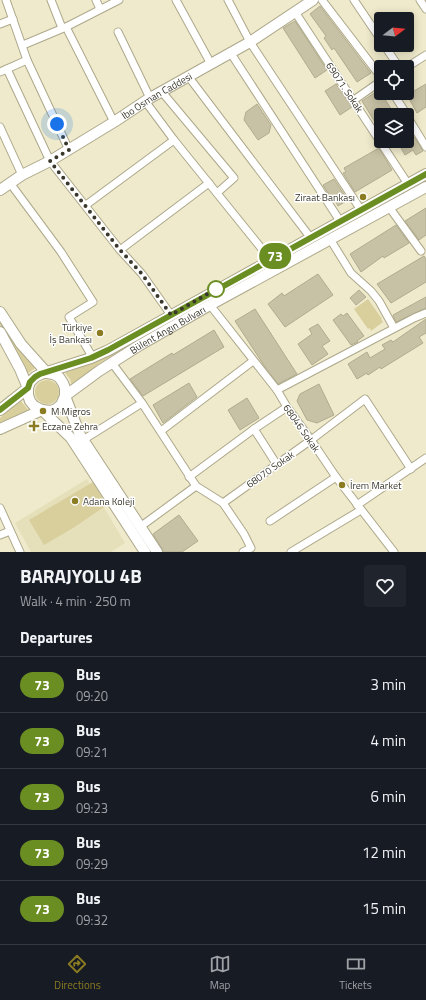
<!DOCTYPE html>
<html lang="en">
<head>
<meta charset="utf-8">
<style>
  body { margin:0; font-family:"Titillium Web",sans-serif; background:#20242c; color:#f1f3f6; height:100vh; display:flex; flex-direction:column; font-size:15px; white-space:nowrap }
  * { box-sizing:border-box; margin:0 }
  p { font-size:13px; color:#9ea1a6 }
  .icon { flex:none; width:22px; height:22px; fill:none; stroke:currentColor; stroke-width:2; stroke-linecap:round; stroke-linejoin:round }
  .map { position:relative; height:552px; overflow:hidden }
  .details { display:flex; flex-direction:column; background:#171b24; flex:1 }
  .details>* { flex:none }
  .badge { padding:0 8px; border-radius:13px; font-size:14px; line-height:26px }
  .needle { width:26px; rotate:74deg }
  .fabs { position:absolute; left:374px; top:12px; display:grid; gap:8px }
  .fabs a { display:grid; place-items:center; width:40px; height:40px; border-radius:4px; background:#171b24; box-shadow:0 2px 10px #0003; font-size:20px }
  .you { position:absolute; width:20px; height:20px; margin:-10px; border:3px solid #fff; border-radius:50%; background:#1a73e8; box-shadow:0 0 0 6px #1a73e833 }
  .map>.badge { position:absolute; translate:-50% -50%; box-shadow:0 0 0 2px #fff }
  h2 { padding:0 20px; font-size:15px; line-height:36px }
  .round { display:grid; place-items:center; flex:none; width:42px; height:42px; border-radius:4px; background:#20242c }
  .summary { display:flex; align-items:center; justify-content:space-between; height:68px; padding:0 20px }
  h1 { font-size:19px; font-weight:700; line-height:30px }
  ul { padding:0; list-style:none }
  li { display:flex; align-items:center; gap:12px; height:56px; padding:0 20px; border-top:1px solid #363941 }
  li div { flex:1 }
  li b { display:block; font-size:15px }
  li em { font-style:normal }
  li .badge { min-width:44px; font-weight:700; text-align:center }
  .tabs { display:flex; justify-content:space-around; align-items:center; height:56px; border-top:1px solid #363941; background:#171b24; font-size:11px; color:#9ea1a6 }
  .tabs a { display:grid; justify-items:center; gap:2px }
  .tabs .selected { color:#8b7c21 }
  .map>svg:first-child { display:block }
  .built { fill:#e6e0ba }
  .green { fill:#d8cf9d }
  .building { fill:#c7c2a5; stroke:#b1ac8f }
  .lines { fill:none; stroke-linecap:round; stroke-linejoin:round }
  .street-casing { stroke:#ada88b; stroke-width:9 }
  .secondary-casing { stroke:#ada88b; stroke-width:12 }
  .street { stroke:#fff; stroke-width:7 }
  .secondary { stroke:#fff; stroke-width:10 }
  .line-casing { stroke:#fff; stroke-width:9 }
  .line { stroke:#6b8e23; stroke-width:6 }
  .walk { stroke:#3a382c; stroke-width:4; stroke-dasharray:0 7.2 }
  .poi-dot { fill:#8b7c21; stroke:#fff; stroke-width:1.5 }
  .stop-dot { fill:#fff; stroke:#6b8e23; stroke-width:2 }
  .labels { text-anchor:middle; stroke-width:3; stroke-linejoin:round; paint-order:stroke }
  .street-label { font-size:10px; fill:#3a382c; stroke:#fff }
  .poi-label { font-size:10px; fill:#3a382c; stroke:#fff; text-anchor:start }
</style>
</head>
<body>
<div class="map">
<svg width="426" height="552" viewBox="0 0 426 552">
  <rect width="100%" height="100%" fill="#efeacb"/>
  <polygon class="built" points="87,479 125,543 111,552 31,552 15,523"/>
  <g class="green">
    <polygon points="426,179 426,182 182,315 100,363 72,386 70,379 65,373 98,360"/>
    <polygon points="368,299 382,319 381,319 383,322 371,331 370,328 368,329 354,309"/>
    <polygon points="0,320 16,346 35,368 27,374 0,325"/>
    <circle cx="47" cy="392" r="12"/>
    <polygon points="20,400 29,411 0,424 0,418"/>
    <polygon points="93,482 107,505 73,528 44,545 29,520"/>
  </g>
  <g class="building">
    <polygon points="320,6 371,73 357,82 334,48 332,50 324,38 326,36 310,14"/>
    <polygon points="295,21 327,70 315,78 283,28"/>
    <polygon points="336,84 352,107 340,115 325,91"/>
    <polygon points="426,84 426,107 417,113 407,95"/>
    <polygon points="379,90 395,115 381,115 381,132 362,101"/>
    <polygon points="257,104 271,125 269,133 258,140 244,120 246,112"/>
    <polygon points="407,126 423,151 416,155 413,150 405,155 397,141 407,141"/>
    <polygon points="379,148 392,170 355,192 343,173 346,172 344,168"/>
    <polygon points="334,179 348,200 338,206 335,200 333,201 323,185"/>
    <polygon points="426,208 426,235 419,240 405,221"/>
    <polygon points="396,225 409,243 384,258 383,256 361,272 350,254"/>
    <polygon points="424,256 426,259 426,282 391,303 377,284"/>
    <polygon points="318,274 333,295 285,327 268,304 282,293 284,296"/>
    <polygon points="359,290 366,297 356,305 350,298"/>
    <polygon points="426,297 426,308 396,322 393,315"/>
    <polygon points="255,309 297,374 278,384 265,367 235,321"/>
    <polygon points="347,313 364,336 357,341 358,342 351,345 333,320 341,314 343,316"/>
    <polygon points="426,319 426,333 419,337 423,343 381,369 380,367 368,375 367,373 357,379 348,364 367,352 370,358 385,349 382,345 391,340 393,342"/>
    <polygon points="318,324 330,341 322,346 328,354 312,365 298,344 312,334 309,329"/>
    <polygon points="214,330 224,347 143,396 130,379 172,353 173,355"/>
    <polygon points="189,383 197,397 163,423 153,405"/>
    <polygon points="319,384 334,415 317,423 307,420 297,401 300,394"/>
    <polygon points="247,398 259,418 240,430 228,410"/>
    <polygon points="179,515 198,541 182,552 164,552 153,534"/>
  </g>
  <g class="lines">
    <g class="street-casing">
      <g id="street">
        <polyline points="6,0 27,60 69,150"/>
        <polyline points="51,0 62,28"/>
        <polyline points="96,0 100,9"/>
        <polyline points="176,0 211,64"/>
        <polyline points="228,0 250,42 361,210"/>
        <polyline points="322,0 381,77"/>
        <polyline points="354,0 381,40"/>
        <polyline points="420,0 426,9"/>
        <polyline points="295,12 408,184"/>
        <polyline points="0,24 13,19"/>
        <polyline points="66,27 114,122"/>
        <polyline points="118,32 150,98"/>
        <polyline points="23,45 66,27 119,0"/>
        <polyline points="384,45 399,67"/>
        <polyline points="230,52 340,221"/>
        <polyline points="407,67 426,55"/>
        <polyline points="7,69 50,161 120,250 142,274 171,315"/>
        <polyline points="0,72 27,60"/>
        <polyline points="188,76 310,237"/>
        <polyline points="162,92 234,178 217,193"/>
        <polyline points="393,93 407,115"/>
        <polyline points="354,100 381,81"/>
        <polyline points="145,101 174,140 270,259"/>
        <polyline points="407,116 426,147"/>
        <polyline points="0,127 22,175"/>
        <polyline points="10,183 61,252 93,302 69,317 93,358"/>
        <polyline points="86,205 174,140"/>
        <polyline points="389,207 421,251"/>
        <polyline points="330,239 351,273 371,291 379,301 394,328"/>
        <polyline points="120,250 209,183"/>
        <polyline points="210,305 277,390 287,407 311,440 336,477 394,552"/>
        <polyline points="112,363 142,403 196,486 223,503 244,534 251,548 243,552"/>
        <polyline points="277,390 414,318 426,313"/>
        <polyline points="254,429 277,465"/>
        <polyline points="161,431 253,361"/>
        <polyline points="83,440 142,403"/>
        <polyline points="189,477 254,429 287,407"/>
        <polyline points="223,503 311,440 365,399 411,469"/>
        <polyline points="357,505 426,458"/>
        <polyline points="0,508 20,552"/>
        <polyline points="270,521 336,477"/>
        <polyline points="140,527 196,486"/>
        <polyline points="0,535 10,531"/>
        <polyline points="291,552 361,510"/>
      </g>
    </g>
    <g class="secondary-casing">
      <g id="secondary">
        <path id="s1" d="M0,190l22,-15 28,-14 64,-39 36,-24 100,-56 63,-42"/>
        <polyline points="0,312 21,344 47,373"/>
        <polyline points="0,332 20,369 28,388 28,395 30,401 34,406 42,410 71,438 145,552"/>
        <polyline points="47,373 53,374 59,377 63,383 65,388 65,396 80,435 157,552"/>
        <polyline points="0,410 28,388 30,382 35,377 41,374 91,358 109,350 426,174"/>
        <path id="s2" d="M0,429l42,-19 9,1 5,-2 5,-4 4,-9 34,-25 41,-26 70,-40 216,-118"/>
      </g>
    </g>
    <use href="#street" class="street"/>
    <use href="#secondary" class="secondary"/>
  </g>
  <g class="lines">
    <g class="line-casing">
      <polyline id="line" points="0,410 28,388 30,382 35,377 40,374 91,358 108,350 426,174"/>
    </g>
    <use href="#line" class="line"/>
    <polyline class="walk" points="57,124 69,150 50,161 120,250 142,274 171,315 216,289"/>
  </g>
  <g class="poi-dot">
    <circle cx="363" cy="197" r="4"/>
    <circle cx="100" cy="333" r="4"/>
    <circle cx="43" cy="411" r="4"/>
    <path d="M32 420h4v4h4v4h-4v4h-4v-4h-4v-4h4z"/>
    <circle cx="342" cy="485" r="4"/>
    <circle cx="75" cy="501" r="4"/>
  </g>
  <circle class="stop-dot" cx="216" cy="289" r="8"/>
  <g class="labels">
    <g class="street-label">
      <text transform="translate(345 87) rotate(56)" y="4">69071. Sokak</text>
      <text dy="4" stroke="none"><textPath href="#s1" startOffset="183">İbo Osman Caddesi</textPath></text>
      <text dy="4" stroke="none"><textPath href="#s2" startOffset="199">Bülent Angın Bulvarı</textPath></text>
      <text transform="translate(302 428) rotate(55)" y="4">68046 Sokak</text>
      <text transform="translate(270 469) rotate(-35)" y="4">68070 Sokak</text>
    </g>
    <g class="poi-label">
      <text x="355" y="201" text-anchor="end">Ziraat Bankası</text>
      <text x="92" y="331" text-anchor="end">Türkiye<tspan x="92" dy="12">İş Bankası</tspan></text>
      <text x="51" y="415">M Migros</text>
      <text x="42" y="430">Eczane Zehra</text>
      <text x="350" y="489">İrem Market</text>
      <text x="83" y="505">Adana Koleji</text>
    </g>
  </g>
</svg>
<div class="fabs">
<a><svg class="needle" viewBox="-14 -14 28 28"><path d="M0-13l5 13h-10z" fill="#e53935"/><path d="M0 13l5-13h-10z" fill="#9ea1a6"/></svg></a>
<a><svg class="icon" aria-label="locate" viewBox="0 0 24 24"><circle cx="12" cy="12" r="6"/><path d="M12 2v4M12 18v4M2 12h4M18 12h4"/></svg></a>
<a><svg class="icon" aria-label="layers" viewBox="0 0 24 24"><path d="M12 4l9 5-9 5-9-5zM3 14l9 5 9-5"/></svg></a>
</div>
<div class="you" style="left:57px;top:124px"></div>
<b class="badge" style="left:275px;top:256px;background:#6b8e23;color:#fff">73</b>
</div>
<section class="details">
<div class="summary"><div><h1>BARAJYOLU 4B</h1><p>Walk · 4 min · 250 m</p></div><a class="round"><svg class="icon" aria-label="heart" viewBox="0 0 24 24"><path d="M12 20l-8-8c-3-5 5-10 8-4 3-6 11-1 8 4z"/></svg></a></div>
<h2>Departures</h2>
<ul>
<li><span class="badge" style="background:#6b8e23;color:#fff">73</span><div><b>Bus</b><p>09:20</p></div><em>3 min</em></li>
<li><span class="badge" style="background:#6b8e23;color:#fff">73</span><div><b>Bus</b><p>09:21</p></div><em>4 min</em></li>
<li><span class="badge" style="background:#6b8e23;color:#fff">73</span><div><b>Bus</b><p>09:23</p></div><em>6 min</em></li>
<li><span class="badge" style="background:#6b8e23;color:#fff">73</span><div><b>Bus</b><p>09:29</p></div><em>12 min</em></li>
<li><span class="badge" style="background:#6b8e23;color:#fff">73</span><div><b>Bus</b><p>09:32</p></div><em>15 min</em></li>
</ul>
</section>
<nav class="tabs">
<a class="selected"><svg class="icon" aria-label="directions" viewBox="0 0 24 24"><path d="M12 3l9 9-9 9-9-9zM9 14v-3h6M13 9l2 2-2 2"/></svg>Directions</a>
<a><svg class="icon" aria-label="map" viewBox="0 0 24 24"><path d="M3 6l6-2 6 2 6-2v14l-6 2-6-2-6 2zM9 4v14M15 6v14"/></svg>Map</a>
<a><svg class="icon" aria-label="tickets" viewBox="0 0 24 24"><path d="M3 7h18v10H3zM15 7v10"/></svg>Tickets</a>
</nav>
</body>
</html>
